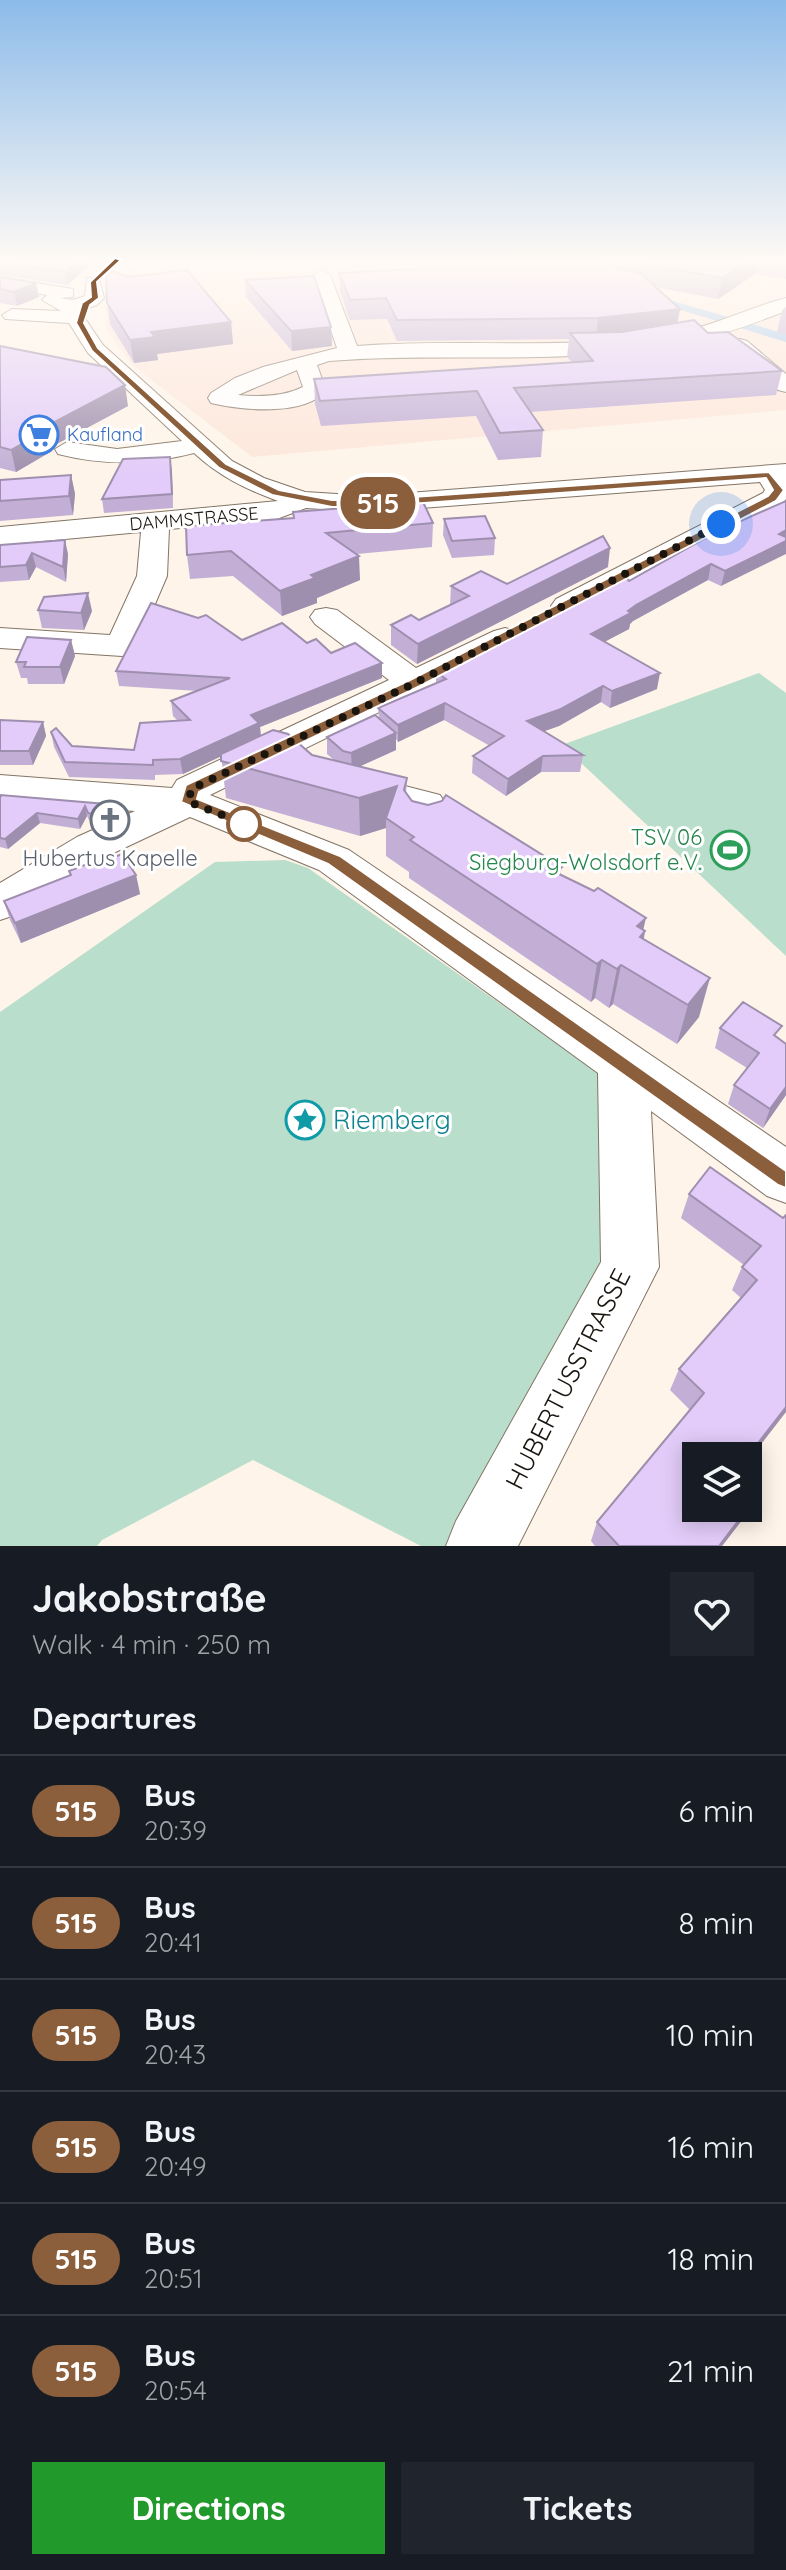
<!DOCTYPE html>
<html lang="en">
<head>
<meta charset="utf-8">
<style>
  body { margin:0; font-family:Quicksand,sans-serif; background:#20242c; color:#f1f3f6; height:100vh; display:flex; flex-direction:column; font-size:30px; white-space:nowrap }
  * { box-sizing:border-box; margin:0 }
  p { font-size:26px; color:#9ea1a6 }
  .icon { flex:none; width:44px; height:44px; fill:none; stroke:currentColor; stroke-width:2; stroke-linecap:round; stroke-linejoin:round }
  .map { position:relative; height:1546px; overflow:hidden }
  .panel { display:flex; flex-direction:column; background:#171b24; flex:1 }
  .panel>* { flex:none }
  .badge { padding:0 16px; border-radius:26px; font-size:28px; line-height:52px }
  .controls { position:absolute; left:682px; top:1442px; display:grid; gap:16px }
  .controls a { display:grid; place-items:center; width:80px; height:80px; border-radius:0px; background:#171b24; box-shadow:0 4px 20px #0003; font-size:40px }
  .you { position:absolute; width:40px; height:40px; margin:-20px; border:6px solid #fff; border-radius:50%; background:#1a73e8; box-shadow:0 0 0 12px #1a73e833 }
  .map>.badge { position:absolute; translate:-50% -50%; box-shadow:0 0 0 4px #fff }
  h2 { padding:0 32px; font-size:30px; line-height:72px }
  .round { display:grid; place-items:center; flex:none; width:84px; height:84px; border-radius:0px; background:#20242c }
  .headline { display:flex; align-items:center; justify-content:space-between; height:136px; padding:0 32px }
  h1 { font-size:38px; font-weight:800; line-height:60px }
  .primary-button { display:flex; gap:16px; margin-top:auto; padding:16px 32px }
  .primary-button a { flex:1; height:92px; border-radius:0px; background:#22992b; color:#fff; font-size:32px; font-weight:800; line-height:92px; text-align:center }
  .primary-button a+a { background:#20242c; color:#f1f3f6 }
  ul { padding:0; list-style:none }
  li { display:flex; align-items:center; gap:24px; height:112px; padding:0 32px; border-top:2px solid #363941 }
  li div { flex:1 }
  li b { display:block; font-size:30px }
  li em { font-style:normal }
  li .badge { min-width:88px; font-weight:700; text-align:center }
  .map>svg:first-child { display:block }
  .industrial { fill:#fde6da }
  .green { fill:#b9decb }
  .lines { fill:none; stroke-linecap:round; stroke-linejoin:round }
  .canal { fill:#a2c5eb; fill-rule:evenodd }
  .minor-casing { stroke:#837565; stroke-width:2 }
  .minor { fill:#fff; fill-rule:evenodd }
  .wall { fill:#c3afd6 }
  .shaded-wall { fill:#9f8fae }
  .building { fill:#e3ccf9; stroke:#9f8fae; stroke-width:2 }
  .line { fill:#8b5e3c; stroke:#fff; stroke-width:2 }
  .walk { stroke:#1a150f; stroke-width:8; stroke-dasharray:0 14.4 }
  .stop-dot { fill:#fff; stroke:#8b5e3c; stroke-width:4 }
  .labels { text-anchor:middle; stroke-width:6; stroke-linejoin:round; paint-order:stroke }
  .far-shop-label { font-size:18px; fill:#366cbe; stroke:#fff; text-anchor:start }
  .far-street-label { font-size:18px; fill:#1a150f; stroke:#fff }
  .leisure-label { font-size:22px; fill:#27864d; stroke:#fff; text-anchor:end }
  .worship-label { font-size:22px; fill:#5b616d; stroke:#fff }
  .near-culture-label { font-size:26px; fill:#0d838f; stroke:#fff; text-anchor:start }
  .near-street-label { font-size:26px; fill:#1a150f; stroke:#fff }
</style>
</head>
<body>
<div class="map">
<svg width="786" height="1546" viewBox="0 0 786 1546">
  <rect width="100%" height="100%" fill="#fef4e9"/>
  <polygon class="industrial" points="149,260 393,264 417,260 786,260 786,410 252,457 131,364 106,328 104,295 117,272"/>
  <g class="green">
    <polygon points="759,673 786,693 786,956 562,745"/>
    <polygon points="285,860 308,868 607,1079 608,1258 464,1546 421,1546 253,1460 102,1540 97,1546 0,1546 0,1012 215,862"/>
  </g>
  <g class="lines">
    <polygon class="canal" points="635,290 786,334 786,342 635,296"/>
    <g class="minor-casing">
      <g id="minor">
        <path d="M321,270l9,5 27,71c106,-8 213,5 318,-13 39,-7 73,-25 111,-35v13c-36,14 -72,27 -110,34 -114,21 -232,7 -347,16l-12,4 9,25c-20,27 -86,20 -115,13l-3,-5 3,-5 24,-15 28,-11 74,-19 -25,-73zM297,370l6,17c-20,10 -44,10 -65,8z"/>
        <path d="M0,277l73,12v8l-13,1 13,2 12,-4 2,-18h12l5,20 -7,7 -17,6 23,34 129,116 32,17 41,14 64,4 417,-32v35l-5,6 -214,110 -11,-2 -5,-7 5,-7 207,-106 2,-3 -5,-8 -391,30 -63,-4 -32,12 -105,9 -2,47 -33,77 -12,3 -122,-8v-20l110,7 27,-59 4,-44 -141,13v-18l278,-26c-33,-12 -59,-25 -84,-48 -46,12 -89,13 -136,1l-3,-5 12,-7 50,7 65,-8 -94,-88 -19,-30 -64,-4 -3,-4 10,-6 49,2 -19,-11 5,-5 -47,-8z"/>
        <polygon points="740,339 747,341 786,374 786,392 778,390 733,349 730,345 733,341"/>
        <polygon points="326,608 337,610 416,668 494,631 505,628 516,631 521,638 516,645 210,795 349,850 786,1147 786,1203 767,1196 651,1111 659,1267 518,1546 446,1546 456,1521 601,1262 598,1073 319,870 190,817 105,857 15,915 0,920 0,883 77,837 135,811 0,801 0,775 172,788 177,780 389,680 315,624 310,617 315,610"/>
        <polygon points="362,775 440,795 450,811 440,836 426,840 412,836 406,826 410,813 348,797 343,788 348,779"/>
      </g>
    </g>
    <use href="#minor" class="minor"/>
  </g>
  <g class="wall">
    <polygon points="0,260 96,260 67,285 0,275"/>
    <polygon points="416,260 786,260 786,279 755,274 718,299 655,287 680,309 677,323 708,333 782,371 776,395 530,412 543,430 541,457 498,460 476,416 321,426 315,404 314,379 572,362 567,357 569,339 397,341 387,319 350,320 340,292 339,273 416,269"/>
    <polygon points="0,277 36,283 39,297 17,306 0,303"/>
    <polygon points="245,280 331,327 332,346 292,351 246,297"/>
    <polygon points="107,303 231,322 233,344 157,354 158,360 134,363 110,324"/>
    <polygon points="786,307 786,334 777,332 782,310"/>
    <polygon points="0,346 128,406 53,446 52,451 16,472 0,468"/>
    <polygon points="170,457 173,508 104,513 102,499"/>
    <polygon points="71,475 75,494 73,515 0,521 0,480"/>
    <polygon points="786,501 721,586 708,580 633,621 630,624 629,629 604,642 657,689 610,708 601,702 559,726 544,731 583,755 580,772 541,772 506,796 472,773 473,756 490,746 444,720 398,742 396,739 396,750 360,766 407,778 406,794 412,801 562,867 560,875 645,931 644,939 699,1017 677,1044 613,1004 609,1008 595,998 591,1002 409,878 409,872 386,856 386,828 360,836 226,798 221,756 183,774 155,775 155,780 69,777 54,747 51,732 72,746 134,750 178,721 173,716 171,701 198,691 119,686 116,671 242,640 307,643 331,653 382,663 382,678 260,727 261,736 312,755 334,760 327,754 327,737 379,719 378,708 436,683 436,672 629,581"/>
    <polygon points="293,512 433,523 432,547 357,554 360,580 317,598 317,603 282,616 233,576 190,579 187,555 293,518"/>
    <polygon points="444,519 495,538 494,555 452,558 443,535"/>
    <polygon points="0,545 68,554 66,582 36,567 29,580 0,582"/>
    <polygon points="608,567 417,664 391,645 391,625 419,620 450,605 451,586 507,584"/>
    <polygon points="38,610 92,611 84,630 42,628"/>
    <polygon points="71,640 75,656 64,684 28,684 27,678 21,678 16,662"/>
    <polygon points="0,720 43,722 46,736 33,765 0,765"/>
    <polygon points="0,795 120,814 98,824 90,822 87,816 80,829 40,823 8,849 0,847"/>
    <polygon points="92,866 136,875 140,894 21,943 10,920 4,901 70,875 69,871"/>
    <polygon points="720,1028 778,1037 786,1095 763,1128 728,1104 734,1085 747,1068 715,1048"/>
    <polygon points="689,1194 783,1218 696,1456 757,1495 746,1515 722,1546 595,1546 591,1541 597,1522 690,1410 670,1390 679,1369 741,1298 732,1290 742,1267 744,1265 681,1218"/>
  </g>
  <g class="shaded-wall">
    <polygon points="79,260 96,260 67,285 65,272"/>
    <polygon points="750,260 758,260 755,274 718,299 722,278"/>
    <polygon points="36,283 39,297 17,306 14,292"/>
    <polygon points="680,309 676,330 596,338 598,318"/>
    <polygon points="231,322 233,344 157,354 158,360 134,363 130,340 151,332"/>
    <polygon points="331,327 332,346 292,351 291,331"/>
    <polygon points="125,385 128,406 53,446 52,451 16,472 11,450 49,425"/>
    <polygon points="170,457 172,471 173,508 172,494"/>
    <polygon points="71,475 75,494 73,515 69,496"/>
    <polygon points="786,530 786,554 721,586 725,571"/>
    <polygon points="65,540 68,554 66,582 63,567"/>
    <polygon points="610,548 608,567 417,664 418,644"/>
    <polygon points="32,553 36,567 29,580 26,565"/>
    <polygon points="359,556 360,580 317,598 317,603 282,616 280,591 311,575"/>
    <polygon points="711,564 708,580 633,621 630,624 629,629 589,650 591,634 628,611 636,605"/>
    <polygon points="88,593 92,611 84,630 81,613"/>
    <polygon points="71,640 75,656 64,684 60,667"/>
    <polygon points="382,663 382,678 260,727 261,738 183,774 180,759 251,715"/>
    <polygon points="660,673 657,689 610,708 612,691"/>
    <polygon points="603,686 601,702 559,726 525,738 527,721"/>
    <polygon points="445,703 444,720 398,742 398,725"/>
    <polygon points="43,722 46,736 33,765 29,751"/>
    <polygon points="396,733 396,750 352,770 351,753"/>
    <polygon points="543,756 541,772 506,796 508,779"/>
    <polygon points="397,786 386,818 386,828 360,836 359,798"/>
    <polygon points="118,805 120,814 98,824 96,815"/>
    <polygon points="85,806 87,816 80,829 78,819"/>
    <polygon points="37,813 40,823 8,849 5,839"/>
    <polygon points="136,875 140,894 21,943 15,923"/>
    <polygon points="646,918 642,935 645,931 637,970 637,926"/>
    <polygon points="602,960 595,998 591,1002 597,964"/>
    <polygon points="621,965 613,1004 609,1008 617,969"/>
    <polygon points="710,978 699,1017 677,1044 688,1005"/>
    <polygon points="786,1087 786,1095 763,1128 770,1109"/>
    <polygon points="786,1407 786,1412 748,1461 748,1456"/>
    <polygon points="757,1495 746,1515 722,1546 719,1546"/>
  </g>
  <g class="building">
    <polygon points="0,260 79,260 65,272 0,262"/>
    <polygon points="416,260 590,260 640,273 680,309 598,318 397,320 386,298 350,300 339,273 416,269"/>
    <polygon points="623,260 750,260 722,278"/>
    <polygon points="106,269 128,277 187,270 231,322 151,332 155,337 130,340 107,303"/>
    <polygon points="314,276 331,327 291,331 245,280"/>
    <polygon points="0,277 36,283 14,292 0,289"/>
    <polygon points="694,320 708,333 728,332 782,371 514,388 543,430 500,433 477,391 320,401 314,379 593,361 570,333 622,332"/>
    <polygon points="0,346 106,367 125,385 49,425 48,429 11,450 0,447"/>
    <polygon points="170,457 172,494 102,499 123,459"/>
    <polygon points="71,475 69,496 0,501 0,480"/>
    <polygon points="786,501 786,530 779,534 786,537 786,541 725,571 711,564 636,605 628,611 631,613 591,634 660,673 612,691 603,686 561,709 527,721 583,755 543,756 508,779 473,756 504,736 445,703 398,725 378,708 446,679 436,672 625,575 629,581 720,530"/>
    <polygon points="423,502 433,523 326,533 359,556 311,575 315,578 280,591 231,551 187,555 186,526 294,518 293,512"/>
    <polygon points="485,516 495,538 452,541 444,519"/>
    <polygon points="603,536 610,548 418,644 391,625 411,615 419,620 469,596 451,586 481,571 507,584"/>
    <polygon points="65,540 63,567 32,553 26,565 0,567 0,545"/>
    <polygon points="88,593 81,613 38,610 44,597"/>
    <polygon points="151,603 198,618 206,615 242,640 282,623 307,643 316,639 331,653 355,643 382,663 251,715 259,723 180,759 153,760 153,765 65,762 51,732 56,728 72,746 134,750 140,723 190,720 171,701 230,678 116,671"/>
    <polygon points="27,637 71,640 60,667 24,667 26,662 16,662"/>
    <polygon points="375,715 396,733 351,753 343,751 327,737"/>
    <polygon points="0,720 43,722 29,751 0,751"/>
    <polygon points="273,730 288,734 312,755 407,778 404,790 412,801 428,805 442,801 446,795 562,867 555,872 594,891 598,888 646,918 637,926 645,931 640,937 710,978 688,1005 621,965 617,969 602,960 597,964 410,840 414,837 386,818 397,786 359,798 221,761 221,754"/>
    <polygon points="0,795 118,805 96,815 88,813 85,806 78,819 37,813 5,839 0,838 0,797 1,796"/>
    <polygon points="122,854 136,875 15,923 4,901 71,875 69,871 90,863 92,866"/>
    <polygon points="743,1002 782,1026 774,1035 786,1044 786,1087 770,1109 734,1085 759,1053 720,1028"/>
    <polygon points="710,1167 783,1218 786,1215 786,1407 748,1456 696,1456 696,1508 748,1508 719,1546 619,1546 597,1522 704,1393 679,1369 757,1280 742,1267 761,1246 689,1194"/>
    <polygon points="748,1486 757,1495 748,1508"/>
  </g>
  <linearGradient id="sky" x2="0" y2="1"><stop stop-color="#8cbbe9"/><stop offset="0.55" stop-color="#fffaf5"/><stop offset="1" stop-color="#fffaf5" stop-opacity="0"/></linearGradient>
  <rect width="786" height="476" fill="url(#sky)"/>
  <polygon class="line" points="115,258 121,260 97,282 99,298 90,305 84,323 98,348 226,464 279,490 332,500 369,500 769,472 784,490 776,501 420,686 199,792 197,799 340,856 786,1171 786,1188 778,1185 328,864 181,802 186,785 410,680 768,496 773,490 766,478 369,507 332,507 272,495 219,468 92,351 76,323 82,303 91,297 90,282"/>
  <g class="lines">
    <polyline class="walk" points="244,824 253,827 189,802 191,789 415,683 721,524"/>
  </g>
  <defs>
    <g id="supermarket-ring" transform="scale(2)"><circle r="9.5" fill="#fff" stroke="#3f7fe0" stroke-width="1.5"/><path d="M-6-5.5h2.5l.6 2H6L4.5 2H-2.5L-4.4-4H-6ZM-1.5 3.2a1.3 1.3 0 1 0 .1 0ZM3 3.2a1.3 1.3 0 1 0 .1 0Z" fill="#3f7fe0"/></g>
    <g id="church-ring" transform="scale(2)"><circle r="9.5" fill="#fff" stroke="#6b7280" stroke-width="1.5"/><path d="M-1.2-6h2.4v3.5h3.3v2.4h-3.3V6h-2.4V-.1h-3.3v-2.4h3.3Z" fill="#6b7280"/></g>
    <g id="stadium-ring" transform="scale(2)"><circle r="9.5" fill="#fff" stroke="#2e9e5b" stroke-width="1.5"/><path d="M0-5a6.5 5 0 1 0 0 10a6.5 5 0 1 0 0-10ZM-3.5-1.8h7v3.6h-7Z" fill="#2e9e5b"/></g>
    <g id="sight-ring" transform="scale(2)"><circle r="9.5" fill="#fff" stroke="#0f9aa8" stroke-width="1.5"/><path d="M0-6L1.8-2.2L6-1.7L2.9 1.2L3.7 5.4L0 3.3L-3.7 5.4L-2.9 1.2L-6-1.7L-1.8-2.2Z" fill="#0f9aa8"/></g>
  </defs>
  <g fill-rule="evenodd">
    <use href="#supermarket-ring" x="39" y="435"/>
    <use href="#church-ring" x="110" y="820"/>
    <use href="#stadium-ring" x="730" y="850"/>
    <use href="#sight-ring" x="305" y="1120"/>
  </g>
  <circle class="stop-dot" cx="244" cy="824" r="16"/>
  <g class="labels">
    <g class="far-shop-label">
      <text x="67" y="441">Kaufland</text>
    </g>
    <g class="far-street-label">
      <text transform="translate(194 519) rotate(-5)" y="6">DAMMSTRASSE</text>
    </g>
    <g class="leisure-label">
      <text x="702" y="845">TSV 06<tspan x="702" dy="25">Siegburg-Wolsdorf e.V.</tspan></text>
    </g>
    <g class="worship-label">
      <text x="110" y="866">Hubertus Kapelle</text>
    </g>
    <g class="near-culture-label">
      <text x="333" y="1129">Riemberg</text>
    </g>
    <g class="near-street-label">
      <text transform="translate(568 1379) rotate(-63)" y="9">HUBERTUSSTRASSE</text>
    </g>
  </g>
</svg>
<div class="controls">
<a><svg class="icon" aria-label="layers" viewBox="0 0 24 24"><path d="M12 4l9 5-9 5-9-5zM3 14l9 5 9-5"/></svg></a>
</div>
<div class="you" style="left:721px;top:524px"></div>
<b class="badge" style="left:378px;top:503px;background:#8b5e3c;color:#fff">515</b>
</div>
<section class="panel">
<div class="headline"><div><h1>Jakobstraße</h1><p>Walk · 4 min · 250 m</p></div><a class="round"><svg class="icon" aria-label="heart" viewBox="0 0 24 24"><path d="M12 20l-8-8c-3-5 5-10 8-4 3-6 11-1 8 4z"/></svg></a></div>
<h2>Departures</h2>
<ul>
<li><span class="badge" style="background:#8b5e3c;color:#fff">515</span><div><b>Bus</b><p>20:39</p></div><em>6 min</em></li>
<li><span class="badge" style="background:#8b5e3c;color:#fff">515</span><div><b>Bus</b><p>20:41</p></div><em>8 min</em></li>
<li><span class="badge" style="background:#8b5e3c;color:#fff">515</span><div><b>Bus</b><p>20:43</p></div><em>10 min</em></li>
<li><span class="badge" style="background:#8b5e3c;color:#fff">515</span><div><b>Bus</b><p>20:49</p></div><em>16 min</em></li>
<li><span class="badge" style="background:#8b5e3c;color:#fff">515</span><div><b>Bus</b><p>20:51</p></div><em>18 min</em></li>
<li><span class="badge" style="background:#8b5e3c;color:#fff">515</span><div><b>Bus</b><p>20:54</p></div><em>21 min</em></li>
</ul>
<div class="primary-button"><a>Directions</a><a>Tickets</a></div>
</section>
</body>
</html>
